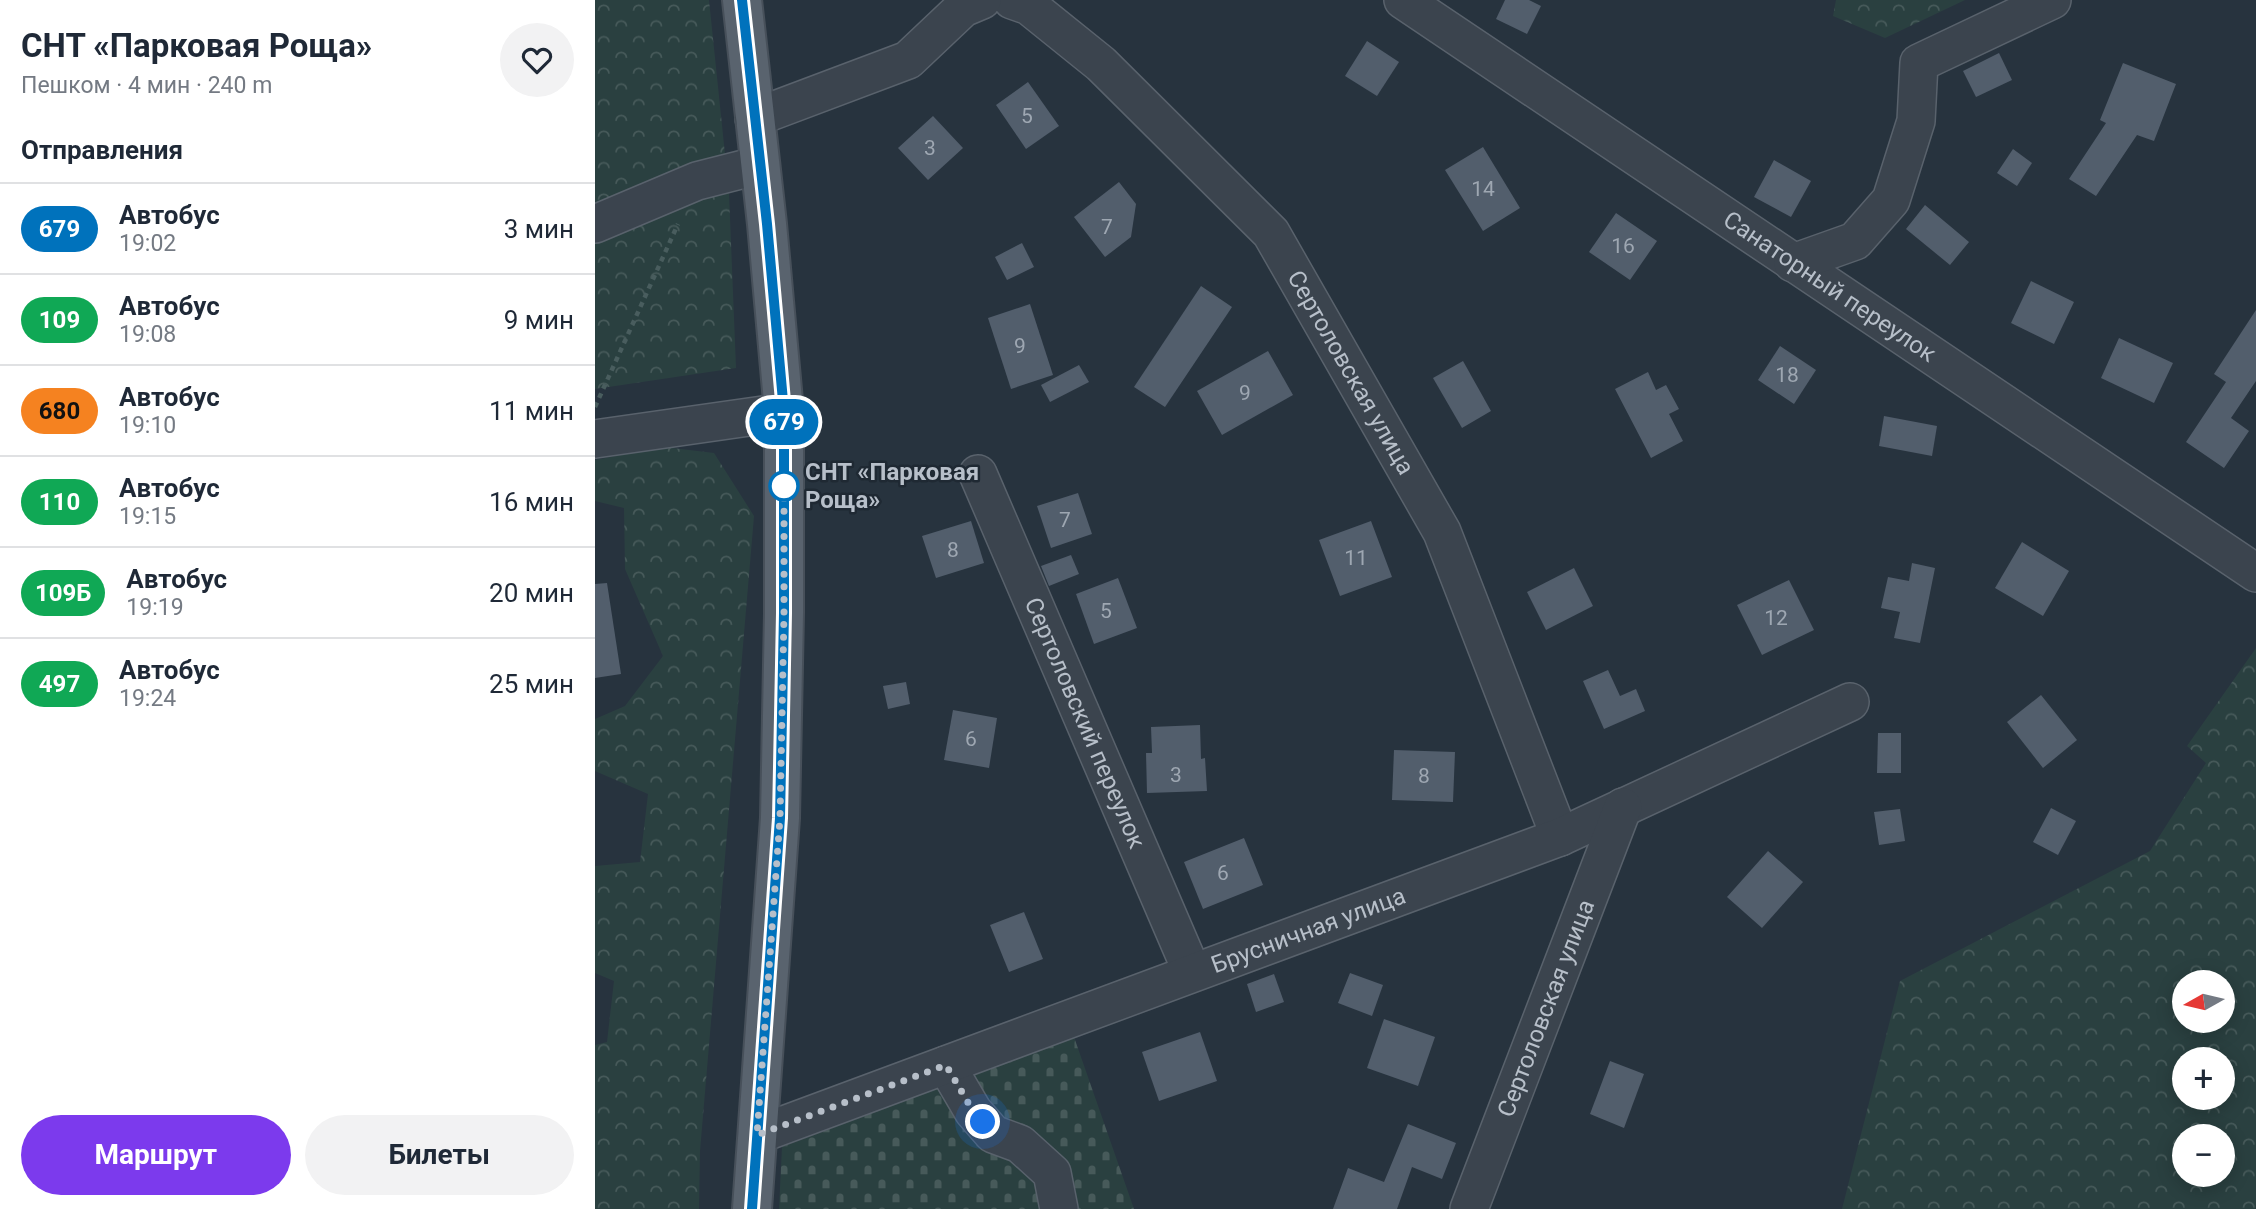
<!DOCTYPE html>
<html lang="ru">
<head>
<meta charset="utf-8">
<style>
  body { margin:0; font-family:Roboto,sans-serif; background:#f2f2f3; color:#1f2937; height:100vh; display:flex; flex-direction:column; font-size:26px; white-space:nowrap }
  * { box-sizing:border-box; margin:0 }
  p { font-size:23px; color:#747a83 }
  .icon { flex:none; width:38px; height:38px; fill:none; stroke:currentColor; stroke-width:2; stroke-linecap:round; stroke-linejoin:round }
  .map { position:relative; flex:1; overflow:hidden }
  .sheet { display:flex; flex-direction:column; background:#fff; width:595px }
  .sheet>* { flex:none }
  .badge { padding:0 14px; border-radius:23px; font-size:24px; line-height:46px }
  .needle { width:46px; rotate:262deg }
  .tools { position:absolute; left:1577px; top:970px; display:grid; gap:14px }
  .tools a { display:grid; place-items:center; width:63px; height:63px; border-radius:50%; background:#fff; box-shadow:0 4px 18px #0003; font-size:35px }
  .you { position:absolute; width:35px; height:35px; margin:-18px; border:5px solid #fff; border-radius:50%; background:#1a73e8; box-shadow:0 0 0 10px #1a73e833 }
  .map>.badge { position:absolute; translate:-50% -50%; box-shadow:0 0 0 4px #fff }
  h2 { padding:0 21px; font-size:26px; line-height:63px }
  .round { display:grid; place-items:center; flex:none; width:74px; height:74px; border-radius:37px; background:#f2f2f3 }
  .overview { display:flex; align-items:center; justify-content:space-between; height:119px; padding:0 21px }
  h1 { font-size:33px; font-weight:700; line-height:52px }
  .action { display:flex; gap:14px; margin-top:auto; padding:14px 21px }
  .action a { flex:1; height:80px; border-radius:42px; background:#7c3aed; color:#fff; font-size:28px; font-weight:700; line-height:80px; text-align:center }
  .action a+a { background:#f2f2f3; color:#1f2937 }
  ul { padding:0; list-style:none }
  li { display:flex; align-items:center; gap:21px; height:91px; padding:0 21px; border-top:2px solid #e0e1e3 }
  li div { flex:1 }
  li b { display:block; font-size:26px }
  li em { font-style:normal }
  li .badge { min-width:77px; font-weight:700; text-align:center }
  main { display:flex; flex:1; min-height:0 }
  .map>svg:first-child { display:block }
  .forest { fill:url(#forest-crowns); fill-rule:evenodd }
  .cemetery { fill:url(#cemetery-stones) }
  .building { fill:#525e6c }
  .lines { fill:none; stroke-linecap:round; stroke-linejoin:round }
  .minor-casing { stroke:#59626c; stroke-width:40 }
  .major-casing { stroke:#47505a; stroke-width:42 }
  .path { stroke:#495d5e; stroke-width:4.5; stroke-dasharray:5 5; stroke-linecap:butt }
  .minor { stroke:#3b444e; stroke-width:37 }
  .major { stroke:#59636e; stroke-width:38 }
  .line-casing { stroke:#fff; stroke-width:16 }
  .line { stroke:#0072bc; stroke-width:10 }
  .walk { stroke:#b7bfc9; stroke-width:7; stroke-dasharray:0 12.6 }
  .stop-dot { fill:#fff; stroke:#0072bc; stroke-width:3.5 }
  .labels { text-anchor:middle; stroke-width:5; stroke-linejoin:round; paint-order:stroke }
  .number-label { font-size:21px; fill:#9ea7b2 }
  .street-label { font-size:24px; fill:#b7bfc9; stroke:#1f2933 }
  .stop-label { font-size:24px; font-weight:bold; fill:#b7bfc9; stroke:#1f2933; text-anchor:start }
</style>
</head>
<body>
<main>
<section class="sheet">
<div class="overview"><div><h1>СНТ «Парковая Роща»</h1><p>Пешком · 4 мин · 240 m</p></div><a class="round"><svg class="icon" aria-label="heart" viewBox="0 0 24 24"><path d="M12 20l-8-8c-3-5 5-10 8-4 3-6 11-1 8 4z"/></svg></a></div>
<h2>Отправления</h2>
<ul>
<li><span class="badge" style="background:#0072bc;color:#fff">679</span><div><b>Автобус</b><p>19:02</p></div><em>3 мин</em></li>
<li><span class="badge" style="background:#10a855;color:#fff">109</span><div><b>Автобус</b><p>19:08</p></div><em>9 мин</em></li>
<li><span class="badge" style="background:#f58220;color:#111">680</span><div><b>Автобус</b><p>19:10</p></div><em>11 мин</em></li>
<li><span class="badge" style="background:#10a855;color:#fff">110</span><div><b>Автобус</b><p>19:15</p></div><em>16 мин</em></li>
<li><span class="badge" style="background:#10a855;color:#fff">109Б</span><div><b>Автобус</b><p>19:19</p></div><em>20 мин</em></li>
<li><span class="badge" style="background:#10a855;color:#fff">497</span><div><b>Автобус</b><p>19:24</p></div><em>25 мин</em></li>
</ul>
<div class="action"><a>Маршрут</a><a>Билеты</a></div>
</section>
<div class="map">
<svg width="1661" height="1209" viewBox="0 0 1661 1209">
  <defs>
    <pattern id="forest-crowns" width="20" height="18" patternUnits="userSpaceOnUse" patternTransform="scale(1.75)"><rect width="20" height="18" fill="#2a4040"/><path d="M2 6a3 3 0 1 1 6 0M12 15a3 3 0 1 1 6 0" fill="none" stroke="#475a5a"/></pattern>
    <pattern id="cemetery-stones" width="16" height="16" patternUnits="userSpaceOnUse" patternTransform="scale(1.75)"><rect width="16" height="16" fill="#2a4040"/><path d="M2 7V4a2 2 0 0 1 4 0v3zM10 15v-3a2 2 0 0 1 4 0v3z" fill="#475a5a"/></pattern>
  </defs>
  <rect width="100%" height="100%" fill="#27333e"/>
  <g class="forest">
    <polygon points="0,0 114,0 134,193 141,368 0,389"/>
    <polygon points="1241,0 1370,0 1290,38 1238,16"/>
    <polygon points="69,447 119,453 159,516 105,1151 104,1209 0,1209 0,1045 12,1042 19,981 0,973 0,866 45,862 53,794 0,771 0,719 30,706 68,656 30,569 29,508 0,501 0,460"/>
    <path d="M1661,648v561h-414l58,-228 250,-130 56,-88 -19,-17zM1589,982h39v38h-39zM1589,1059h39v38h-39zM1589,1136h39v38h-39z"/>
  </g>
  <polygon class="cemetery" points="479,1037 539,1209 184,1209 187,1147"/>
  <g class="building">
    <polygon points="910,0 934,0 946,6 932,34 901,19"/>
    <polygon points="772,41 804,62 782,96 750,76"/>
    <polygon points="1404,53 1417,80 1381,97 1368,71"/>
    <polygon points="1528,63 1581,84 1559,141 1542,135 1501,196 1474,179 1511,123 1505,120"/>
    <polygon points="433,82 464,126 431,149 401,105"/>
    <polygon points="338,116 368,148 333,180 303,148"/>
    <polygon points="888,147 925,208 888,231 850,170"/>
    <polygon points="1418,149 1437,163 1422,186 1402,173"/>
    <polygon points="1179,160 1216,181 1196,217 1159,197"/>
    <polygon points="524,182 541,204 536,237 510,257 479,217"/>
    <polygon points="1330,205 1374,242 1355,265 1311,229"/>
    <polygon points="1021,213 1062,241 1035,280 994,252"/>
    <polygon points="427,243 439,267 412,280 400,257"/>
    <polygon points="1436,281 1479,302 1459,344 1416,323"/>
    <polygon points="606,286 637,307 570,407 539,387"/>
    <polygon points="435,304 458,375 416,389 393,318"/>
    <polygon points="1661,310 1661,381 1636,418 1654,431 1629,468 1591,442 1631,382 1619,374"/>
    <polygon points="1524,338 1578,363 1559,403 1506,378"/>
    <polygon points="1185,346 1221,370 1199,404 1163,380"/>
    <polygon points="673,351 698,395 627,435 602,391"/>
    <polygon points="868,361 896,411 867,428 838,378"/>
    <polygon points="484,365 494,382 455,402 446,385"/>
    <polygon points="1053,372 1061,390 1071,385 1084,409 1074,414 1088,441 1056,458 1020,389"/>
    <polygon points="1289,416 1342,426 1337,456 1284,446"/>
    <polygon points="483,493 497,534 456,548 442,506"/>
    <polygon points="376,521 389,563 341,578 327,536"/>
    <polygon points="776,521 797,577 745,596 724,540"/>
    <polygon points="1427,542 1474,571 1448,616 1400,588"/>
    <polygon points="476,555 484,574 454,586 446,566"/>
    <polygon points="1317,563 1340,568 1325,643 1299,638 1305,612 1286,608 1293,577 1314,581"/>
    <polygon points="979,568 998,606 951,630 932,592"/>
    <polygon points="523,578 542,628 499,644 481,594"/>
    <polygon points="1194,580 1219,630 1167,655 1142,605"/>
    <polygon points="12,583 26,674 0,678 0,584"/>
    <polygon points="1013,670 1025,696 1041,689 1050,711 1009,729 988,681"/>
    <polygon points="311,682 315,704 293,709 288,686"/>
    <polygon points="1446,695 1482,740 1448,768 1412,722"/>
    <polygon points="358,710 402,718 394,768 349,760"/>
    <polygon points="605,725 606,759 610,758 612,791 552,793 551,753 557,753 556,727"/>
    <polygon points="1283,733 1306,733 1306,773 1282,773"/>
    <polygon points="799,750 860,752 858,802 797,800"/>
    <polygon points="1456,808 1481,821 1463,855 1438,842"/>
    <polygon points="1305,809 1310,841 1284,845 1279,812"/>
    <polygon points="649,838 668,885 608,909 589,862"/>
    <polygon points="1173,851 1208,882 1167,928 1132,897"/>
    <polygon points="429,912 448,959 414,972 395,925"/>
    <polygon points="755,973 788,985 777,1016 743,1003"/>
    <polygon points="679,974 689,1002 661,1012 652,984"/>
    <polygon points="789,1019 840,1037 823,1086 772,1068"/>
    <polygon points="605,1032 622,1081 564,1101 547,1052"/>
    <polygon points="1015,1061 1049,1074 1029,1128 995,1114"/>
    <polygon points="813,1124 861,1143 847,1179 817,1167 802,1209 738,1209 753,1168 789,1182"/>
  </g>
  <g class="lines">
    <g class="minor-casing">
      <g id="minor">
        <path id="s1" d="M417,0l17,6 72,58 170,169 171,299 118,305"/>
        <path id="s2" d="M808,0l853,573"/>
        <polyline points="159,118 313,60 368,8 387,0"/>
        <polyline points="0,224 102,181 165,165"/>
        <polyline points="1198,263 1260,241 1296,200 1321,121 1324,63 1457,0"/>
        <polyline points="0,439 189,412"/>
        <path id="s3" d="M383,474l214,498"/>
        <polyline points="351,1065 378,1111 398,1134 425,1144 457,1173 464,1209"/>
        <path id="s4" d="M162,1135l803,-298 290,-135"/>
        <path id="s5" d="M874,1209l154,-402"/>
      </g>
    </g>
    <g class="major-casing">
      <polyline id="major" points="147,0 172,224 189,412 189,613 185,818 157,1209"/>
    </g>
    <polyline class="path" points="0,407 83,224"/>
    <use href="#minor" class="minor"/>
    <use href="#major" class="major"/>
  </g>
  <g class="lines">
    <g class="line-casing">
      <polyline id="line" points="147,0 172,224 189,412 189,613 185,818 157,1209"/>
    </g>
    <use href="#line" class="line"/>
    <polyline class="walk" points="189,486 189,613 185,818 162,1135 351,1065 378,1111 388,1122"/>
  </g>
  <circle class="stop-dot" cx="189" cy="486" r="14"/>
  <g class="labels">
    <g class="number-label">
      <text x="432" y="123">5</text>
      <text x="335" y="155">3</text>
      <text x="888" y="196">14</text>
      <text x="512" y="234">7</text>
      <text x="1028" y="253">16</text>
      <text x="425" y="353">9</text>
      <text x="1192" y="382">18</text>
      <text x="650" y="400">9</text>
      <text x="470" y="527">7</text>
      <text x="358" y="557">8</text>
      <text x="761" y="565">11</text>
      <text x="511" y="618">5</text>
      <text x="1181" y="625">12</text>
      <text x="376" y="746">6</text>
      <text x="581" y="782">3</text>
      <text x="829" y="783">8</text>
      <text x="628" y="880">6</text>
    </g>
    <g class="street-label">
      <text dy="8" stroke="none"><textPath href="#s2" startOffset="514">Санаторный переулок</textPath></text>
      <text dy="8" stroke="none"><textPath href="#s1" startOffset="511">Сертоловская улица</textPath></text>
      <text dy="8" stroke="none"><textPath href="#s3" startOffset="271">Сертоловский переулок</textPath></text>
      <text dy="8" stroke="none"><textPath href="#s4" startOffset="588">Брусничная улица</textPath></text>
      <text dy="8" stroke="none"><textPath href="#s5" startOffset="215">Сертоловская улица</textPath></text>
    </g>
    <g class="stop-label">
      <text x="210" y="480">СНТ «Парковая<tspan x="210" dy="28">Роща»</tspan></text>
    </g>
  </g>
</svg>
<div class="tools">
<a><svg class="needle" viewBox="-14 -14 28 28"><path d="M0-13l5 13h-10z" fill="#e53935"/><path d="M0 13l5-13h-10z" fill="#747a83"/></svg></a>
<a>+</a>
<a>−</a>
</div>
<div class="you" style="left:388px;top:1122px"></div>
<b class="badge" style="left:189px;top:422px;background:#0072bc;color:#fff">679</b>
</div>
</main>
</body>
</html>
